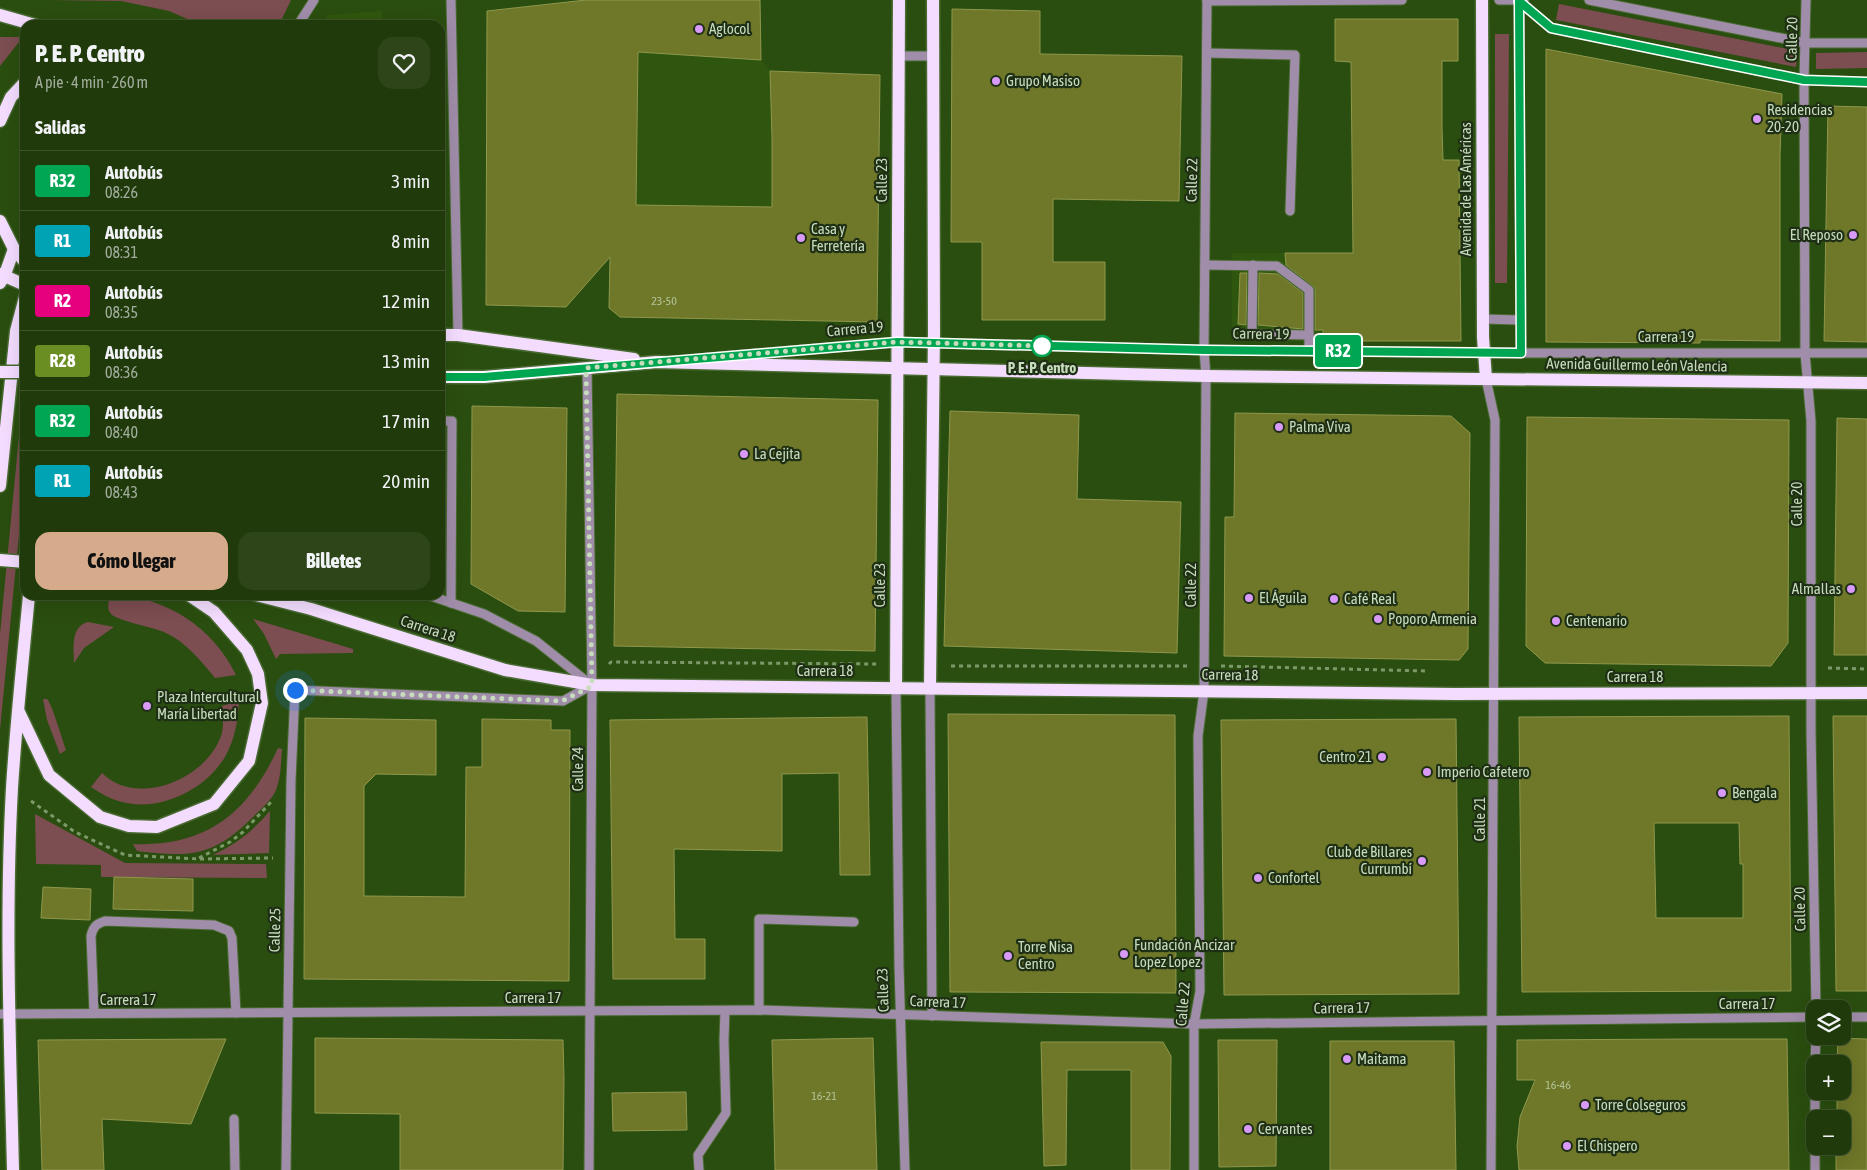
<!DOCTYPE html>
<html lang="es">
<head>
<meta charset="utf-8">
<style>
  body { margin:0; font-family:"Asap Condensed",sans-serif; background:#2d4519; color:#f1f3f6; height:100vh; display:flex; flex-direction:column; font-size:19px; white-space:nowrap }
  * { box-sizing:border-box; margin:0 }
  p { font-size:16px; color:#a2ad9d }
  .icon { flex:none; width:28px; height:28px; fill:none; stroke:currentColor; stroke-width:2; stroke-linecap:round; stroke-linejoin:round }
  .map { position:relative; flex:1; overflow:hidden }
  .panel { position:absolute; left:20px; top:20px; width:425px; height:580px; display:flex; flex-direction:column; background:#203a0b; border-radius:15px; box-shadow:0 5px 20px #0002,0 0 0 1px #3d542c }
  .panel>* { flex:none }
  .badge { padding:0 10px; border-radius:4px; font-size:18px; line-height:32px }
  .controls { position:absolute; left:1806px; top:1000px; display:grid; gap:10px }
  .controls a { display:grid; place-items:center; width:45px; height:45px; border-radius:10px; background:#203a0b; box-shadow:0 5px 20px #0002,0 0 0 1px #3d542c; font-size:25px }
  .you { position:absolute; width:25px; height:25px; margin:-12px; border:4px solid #fff; border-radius:50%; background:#1a73e8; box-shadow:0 0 0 8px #1a73e833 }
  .map>.badge { position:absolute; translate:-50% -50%; box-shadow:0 0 0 2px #fff }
  h2 { padding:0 15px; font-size:19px; line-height:45px }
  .round { display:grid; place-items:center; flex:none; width:52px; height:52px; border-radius:15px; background:#2d4519 }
  .summary { display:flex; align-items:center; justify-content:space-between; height:85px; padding:0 15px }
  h1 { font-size:24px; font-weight:800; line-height:38px }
  .action { display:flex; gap:10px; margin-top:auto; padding:10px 15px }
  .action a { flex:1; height:58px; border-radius:15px; background:#d6ab8b; color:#111; font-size:20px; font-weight:800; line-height:58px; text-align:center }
  .action a+a { background:#2d4519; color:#f1f3f6 }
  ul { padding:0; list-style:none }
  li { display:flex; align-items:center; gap:15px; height:60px; padding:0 15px; border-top:1px solid #3d542c }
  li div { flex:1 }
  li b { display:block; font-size:19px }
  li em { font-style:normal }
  li .badge { min-width:55px; font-weight:700; text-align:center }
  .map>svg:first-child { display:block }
  .built { fill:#2f560e }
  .green { fill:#7c4d51 }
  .building { fill:#6f7729; stroke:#8f984d; fill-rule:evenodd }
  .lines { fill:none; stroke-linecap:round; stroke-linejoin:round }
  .minor-casing { stroke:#496a32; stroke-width:11 }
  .major-casing { stroke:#496a32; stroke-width:15 }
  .path { stroke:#7d996a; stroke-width:3; stroke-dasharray:4 4; stroke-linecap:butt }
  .minor { stroke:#a08da9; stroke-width:9 }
  .major { stroke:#f3dcfe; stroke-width:12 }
  .major-bridge-casing { stroke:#496a32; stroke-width:15; stroke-linecap:butt }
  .major-bridge { stroke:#f3dcfe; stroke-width:12 }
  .line-casing { stroke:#fff; stroke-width:11 }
  .line { stroke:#00a651; stroke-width:8 }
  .walk { stroke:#c7dcbc; stroke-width:5; stroke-dasharray:0 9 }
  .poi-dot { fill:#d99af7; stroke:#1f2f15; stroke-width:2 }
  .stop-dot { fill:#fff; stroke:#00a651; stroke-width:2.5 }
  .labels { text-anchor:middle; stroke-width:4.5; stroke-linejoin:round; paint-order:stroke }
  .number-label { font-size:12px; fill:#b1c397 }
  .poi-label { font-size:15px; fill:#c7dcbc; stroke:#1f2f15; text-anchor:start }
  .street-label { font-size:15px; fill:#c7dcbc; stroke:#1f2f15 }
  .stop-label { font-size:15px; font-weight:bold; fill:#c7dcbc; stroke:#1f2f15 }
</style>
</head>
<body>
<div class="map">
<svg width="1867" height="1170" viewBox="0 0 1867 1170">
  <rect width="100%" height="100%" fill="#2a4e0f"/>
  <g class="built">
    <polygon points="382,11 382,25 323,25 327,15"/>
    <polygon points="638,52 761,60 770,71 772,138 772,207 739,207 738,320 682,319 683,206 636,205"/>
    <polygon points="1232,253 1285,253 1286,261 1322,279 1323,341 1232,339"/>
  </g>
  <g class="green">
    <polygon points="49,0 291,0 279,25 201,25 169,11 121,1"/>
    <polygon points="1559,4 1798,51 1796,67 1556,20"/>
    <polygon points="1495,34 1509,34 1507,283 1495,283"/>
    <polygon points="0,37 23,37 0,66"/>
    <polygon points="1867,52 1867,68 1816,69 1816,53"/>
    <polygon points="24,384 25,472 0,730 0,634"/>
    <path d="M110,595c54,0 103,32 126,80l-21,3c-14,-17 -28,-35 -49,-45 -12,-6 -49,-12 -55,-19 -5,-6 -2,-12 -1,-19z"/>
    <polygon points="253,619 353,649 353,653 280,654 276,659 264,634"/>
    <path d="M88,622l26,5 -30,21 -10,15c0,-15 -4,-36 14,-41z"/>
    <path d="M43,699h4c5,5 15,40 19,51l-6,4 -13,-34z"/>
    <path d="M239,701c-1,20 -4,38 -14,56 -20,33 -65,55 -103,45 -12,-3 -22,-9 -31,-15l11,-14c35,35 104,6 119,-37 3,-10 2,-19 1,-30z"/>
    <path d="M278,748l4,1c-1,12 -1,27 -5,38 -3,11 -14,20 -21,27 -41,42 -63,44 -119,37l-4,-7c74,3 115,-31 145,-96z"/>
    <path d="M270,811l-1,42 -56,2c26,-13 37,-22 57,-44z"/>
    <polygon points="35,814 125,863 266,864 267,878 101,877 101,865 36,864"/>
  </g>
  <g class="building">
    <polygon points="586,0 760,0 761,60 638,52 636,205 772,207 772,138 770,71 880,75 877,322 620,317 609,308 610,257 566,307 486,305 487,11"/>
    <polygon points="952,9 1040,11 1040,54 1182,56 1179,201 1053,199 1053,262 1105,262 1105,320 982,320 982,242 951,242"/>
    <polygon points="1335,19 1458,19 1458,61 1442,61 1442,127 1443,160 1459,160 1461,341 1323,341 1323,330 1315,330 1315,288 1286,265 1285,253 1353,253 1351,62 1335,61"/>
    <polygon points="1546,49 1782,94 1780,156 1780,341 1700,340 1700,343 1546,342"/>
    <polygon points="1828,106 1867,107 1867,342 1824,341"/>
    <polygon points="1240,273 1247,273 1246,325 1238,324"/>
    <polygon points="1259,273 1278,274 1303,293 1303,329 1258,325"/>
    <polygon points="617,394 878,400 875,651 614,646"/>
    <polygon points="472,406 567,408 565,612 518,611 471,584"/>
    <polygon points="950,411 1079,415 1077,499 1181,502 1177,653 944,646"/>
    <polygon points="1235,413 1451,416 1470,433 1468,649 1459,660 1224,656 1225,517 1234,517"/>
    <polygon points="1527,417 1789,420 1788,643 1771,666 1545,663 1526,646"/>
    <polygon points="1837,418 1867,419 1867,655 1834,655"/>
    <polygon points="948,714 1175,715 1176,993 950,992"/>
    <path d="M1789,716l2,275 -269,1 -3,-275zM1654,823h85l1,41h3v54h-87z"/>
    <polygon points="1833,716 1867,716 1867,991 1836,991"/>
    <polygon points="867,717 870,875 840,875 839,773 782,774 782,851 674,849 675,939 705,939 705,979 613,979 610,720"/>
    <polygon points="305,718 436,720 436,775 376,774 364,786 364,896 465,897 466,767 482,767 482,719 551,720 551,730 570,730 569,981 304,979"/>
    <polygon points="1456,719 1459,994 1224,995 1221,720"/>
    <polygon points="114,877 193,879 193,911 113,909"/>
    <polygon points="43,887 91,889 90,920 41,918"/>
    <polygon points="315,1038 563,1040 564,1078 563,1170 400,1170 400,1114 315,1113"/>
    <polygon points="873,1038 877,1170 775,1170 772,1040"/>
    <polygon points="1838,1038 1867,1039 1867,1170 1836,1170 1836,1146 1842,1146 1842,1119 1837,1119 1837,1091 1842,1091 1842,1064 1837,1064"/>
    <polygon points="226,1039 191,1124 102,1119 104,1170 42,1170 38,1040"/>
    <polygon points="1690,1039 1787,1039 1789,1170 1519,1170 1517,1146 1520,1117 1535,1080 1517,1080 1517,1040"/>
    <polygon points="1218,1040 1277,1040 1276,1166 1219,1167"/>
    <polygon points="1330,1041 1454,1041 1456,1170 1330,1170"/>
    <polygon points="1041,1042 1163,1042 1171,1056 1170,1170 1131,1170 1131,1070 1067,1070 1066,1165 1044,1166"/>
    <polygon points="686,1092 687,1130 613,1131 612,1093"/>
  </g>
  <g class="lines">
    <g class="minor-casing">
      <g id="minor">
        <polyline points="451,0 458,335"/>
        <polyline points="1499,0 1524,0"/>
        <polyline points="1589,0 1806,43 1867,43"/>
        <polyline points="1806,0 1804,80 1805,353 1811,421 1811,732 1816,1009"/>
        <polyline points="1207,1 1402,0"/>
        <polyline points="1519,1 1551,28 1804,80 1867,82"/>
        <polyline points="1519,1 1521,353"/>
        <polyline points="298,25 314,0"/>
        <polyline points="1207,53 1295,55 1290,211"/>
        <polyline points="898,56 933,56"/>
        <polyline points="1205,265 1277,266 1309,290 1309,351"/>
        <polyline points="1253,265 1252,334 1309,335"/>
        <polyline points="1483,319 1520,320"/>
        <polyline points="706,358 897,342 1204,350 1483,353 1867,353"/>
        <polyline points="587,368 592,685 589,1170"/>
        <polyline points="1486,379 1495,420 1491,1170"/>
        <polyline points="440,421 452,421 451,603"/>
        <polyline points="428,595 484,614 536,641 590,684"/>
        <polyline points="896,688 899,966 905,1170"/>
        <polyline points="930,688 932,1016"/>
        <polyline points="759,1010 759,919 854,922"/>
        <path d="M94,1013l-3,-77c2,-9 5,-12 14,-15l109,4 15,6 3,7 4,75"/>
        <polyline points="0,1014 759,1010 1194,1024 1815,1017"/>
        <polyline points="1842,1017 1867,1017"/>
        <polyline points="1815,1064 1816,1036"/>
        <polyline points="234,1119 235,1170"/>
        <polyline points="1815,1119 1815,1091"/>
        <polyline points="286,1170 291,780 295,690 563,701 592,685"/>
        <polyline points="699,1170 698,1155 726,1113 724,1040 725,1011"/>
        <polyline points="1194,1170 1194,1024 1200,991 1198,736 1204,691 1206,376 1204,350 1207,0"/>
        <polyline points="1815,1170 1815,1146"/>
      </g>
    </g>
    <g class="major-casing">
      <g id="major">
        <polyline points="1482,0 1483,337 1486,379"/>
        <polyline points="1519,1 1519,0"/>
        <polyline points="0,15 35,25"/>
        <polyline points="0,121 11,97 25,82"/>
        <polyline points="0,221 14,249 25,262"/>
        <polyline points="0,274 25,285"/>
        <polyline points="0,283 4,277 14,249"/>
        <polyline points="440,335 458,335 634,359"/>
        <polyline points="440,377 484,377 656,362 1206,376 1867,383"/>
        <polyline points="0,486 16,331 25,297"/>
        <polyline points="0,560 25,562"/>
        <polyline points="256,595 311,609 505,670 592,685 1455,694 1867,693"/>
        <polyline points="896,688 899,0"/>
        <polyline points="930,688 934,332 933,0"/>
        <polyline points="19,712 49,775 100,817 129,826 157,827 214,804 249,761 262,703 258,674 247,650 214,612 189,595"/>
        <path d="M13,1170c-3,-127 -8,-255 -1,-382 4,-65 11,-129 17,-193"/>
      </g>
    </g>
    <g class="path">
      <polyline points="609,664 611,662 877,664"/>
      <polyline points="951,666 1187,666"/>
      <polyline points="1221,666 1427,671"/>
      <polyline points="1828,668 1867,669"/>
      <polyline points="31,801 75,832 125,855 199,859 273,858"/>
      <polyline points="199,858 230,842 243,832 272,801"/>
    </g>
    <use href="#minor" class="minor"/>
    <use href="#major" class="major"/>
    <g class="major-bridge-casing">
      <polyline id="major-bridge" points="0,372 25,372"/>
    </g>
    <use href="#major-bridge" class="major-bridge"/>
  </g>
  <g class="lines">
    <g class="line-casing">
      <polyline id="line" points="440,377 484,377 897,342 1204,350 1521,353 1519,1 1551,28 1804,80 1867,82"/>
    </g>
    <use href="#line" class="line"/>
    <polyline class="walk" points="295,690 562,701 592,686 586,368 897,342 1046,346 1042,346"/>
  </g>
  <g class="poi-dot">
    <circle cx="699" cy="29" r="5"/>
    <circle cx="996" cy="81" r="5"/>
    <circle cx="1757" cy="119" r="5"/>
    <circle cx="1853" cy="235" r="5"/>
    <circle cx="801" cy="238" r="5"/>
    <circle cx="1279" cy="427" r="5"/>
    <circle cx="744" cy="454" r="5"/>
    <circle cx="1851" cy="589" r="5"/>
    <circle cx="1249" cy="598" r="5"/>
    <circle cx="1334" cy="599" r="5"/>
    <circle cx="1378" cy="619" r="5"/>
    <circle cx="1556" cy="621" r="5"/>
    <circle cx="147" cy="706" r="5"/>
    <circle cx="1382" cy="757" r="5"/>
    <circle cx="1427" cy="772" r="5"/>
    <circle cx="1722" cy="793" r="5"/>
    <circle cx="1422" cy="861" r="5"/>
    <circle cx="1258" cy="878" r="5"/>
    <circle cx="1124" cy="954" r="5"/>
    <circle cx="1008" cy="956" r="5"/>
    <circle cx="1347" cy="1059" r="5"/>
    <circle cx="1585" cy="1105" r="5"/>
    <circle cx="1248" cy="1129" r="5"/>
    <circle cx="1567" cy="1146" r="5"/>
  </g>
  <circle class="stop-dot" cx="1042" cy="346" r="10"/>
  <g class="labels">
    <g class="number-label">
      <text x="664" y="305">23-50</text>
      <text x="1558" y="1089">16-46</text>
      <text x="824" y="1100">16-21</text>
    </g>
    <g class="poi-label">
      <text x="709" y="34">Aglocol</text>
      <text x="1006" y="86">Grupo Masiso</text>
      <text x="1767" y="115">Residencias<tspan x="1767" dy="17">20-20</tspan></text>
      <text x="811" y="234">Casa y<tspan x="811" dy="17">Ferretería</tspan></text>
      <text x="1843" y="240" text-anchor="end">El Reposo</text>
      <text x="1289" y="432">Palma Viva</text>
      <text x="754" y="459">La Cejita</text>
      <text x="1841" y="594" text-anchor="end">Almallas</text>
      <text x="1259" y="603">El Águila</text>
      <text x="1344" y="604">Café Real</text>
      <text x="1388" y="624">Poporo Armenia</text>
      <text x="1566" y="626">Centenario</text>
      <text x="157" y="702">Plaza Intercultural<tspan x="157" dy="17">María Libertad</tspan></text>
      <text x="1372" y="762" text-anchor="end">Centro 21</text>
      <text x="1437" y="777">Imperio Cafetero</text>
      <text x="1732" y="798">Bengala</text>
      <text x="1412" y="857" text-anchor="end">Club de Billares<tspan x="1412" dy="17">Currumbí</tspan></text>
      <text x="1268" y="883">Confortel</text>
      <text x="1134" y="950">Fundación Ancizar<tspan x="1134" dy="17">Lopez Lopez</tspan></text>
      <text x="1018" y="952">Torre Nisa<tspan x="1018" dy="17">Centro</tspan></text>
      <text x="1357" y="1064">Maitama</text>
      <text x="1595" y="1110">Torre Colseguros</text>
      <text x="1258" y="1134">Cervantes</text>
      <text x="1577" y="1151">El Chispero</text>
    </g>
    <g class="street-label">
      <text transform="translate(1792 39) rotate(-89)" y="5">Calle 20</text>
      <text transform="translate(882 180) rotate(-90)" y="5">Calle 23</text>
      <text transform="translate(1192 180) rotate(-89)" y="5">Calle 22</text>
      <text transform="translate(1466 189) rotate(-90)" y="5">Avenida de Las Américas</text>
      <text transform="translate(855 329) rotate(-5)" y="5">Carrera 19</text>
      <text transform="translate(1261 334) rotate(1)" y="5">Carrera 19</text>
      <text x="1666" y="342">Carrera 19</text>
      <text transform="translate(1637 365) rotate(1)" y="5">Avenida Guillermo León Valencia</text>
      <text transform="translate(1797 504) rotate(-90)" y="5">Calle 20</text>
      <text transform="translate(880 585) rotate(-90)" y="5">Calle 23</text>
      <text transform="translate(1191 585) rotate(-90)" y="5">Calle 22</text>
      <text transform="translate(428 629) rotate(18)" y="5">Carrera 18</text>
      <text x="825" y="676">Carrera 18</text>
      <text transform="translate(1230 675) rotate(1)" y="5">Carrera 18</text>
      <text x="1635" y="682">Carrera 18</text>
      <text transform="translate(578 769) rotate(-90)" y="5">Calle 24</text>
      <text transform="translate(1480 819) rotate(-90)" y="5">Calle 21</text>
      <text transform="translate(1800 909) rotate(-91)" y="5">Calle 20</text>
      <text transform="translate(275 930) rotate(-89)" y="5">Calle 25</text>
      <text transform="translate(883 990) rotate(-92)" y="5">Calle 23</text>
      <text x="533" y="1003">Carrera 17</text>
      <text x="128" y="1005">Carrera 17</text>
      <text transform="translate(938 1002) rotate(2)" y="5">Carrera 17</text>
      <text transform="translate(1183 1004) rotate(-85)" y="5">Calle 22</text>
      <text x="1747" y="1009">Carrera 17</text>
      <text transform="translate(1342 1008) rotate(-1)" y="5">Carrera 17</text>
    </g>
    <g class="stop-label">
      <text x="1042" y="373">P. E. P. Centro</text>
    </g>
  </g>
</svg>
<div class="controls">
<a><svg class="icon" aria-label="layers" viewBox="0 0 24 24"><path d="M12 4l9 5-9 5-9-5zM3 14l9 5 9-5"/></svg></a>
<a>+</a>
<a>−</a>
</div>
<div class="you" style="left:295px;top:690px"></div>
<b class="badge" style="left:1338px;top:351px;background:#00a651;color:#fff">R32</b>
<section class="panel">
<div class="summary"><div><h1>P. E. P. Centro</h1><p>A pie · 4 min · 260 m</p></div><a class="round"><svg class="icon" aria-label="heart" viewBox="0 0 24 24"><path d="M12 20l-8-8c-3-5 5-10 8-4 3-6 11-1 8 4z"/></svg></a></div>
<h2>Salidas</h2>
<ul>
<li><span class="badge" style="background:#00a651;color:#fff">R32</span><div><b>Autobús</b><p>08:26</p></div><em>3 min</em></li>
<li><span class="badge" style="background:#00a3b4;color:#fff">R1</span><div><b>Autobús</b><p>08:31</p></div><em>8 min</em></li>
<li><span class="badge" style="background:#e6007e;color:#fff">R2</span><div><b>Autobús</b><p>08:35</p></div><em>12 min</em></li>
<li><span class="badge" style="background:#6b8e23;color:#fff">R28</span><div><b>Autobús</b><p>08:36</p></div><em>13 min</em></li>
<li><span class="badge" style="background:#00a651;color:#fff">R32</span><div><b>Autobús</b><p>08:40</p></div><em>17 min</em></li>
<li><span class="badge" style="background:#00a3b4;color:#fff">R1</span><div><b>Autobús</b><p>08:43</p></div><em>20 min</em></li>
</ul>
<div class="action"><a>Cómo llegar</a><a>Billetes</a></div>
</section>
</div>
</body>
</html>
